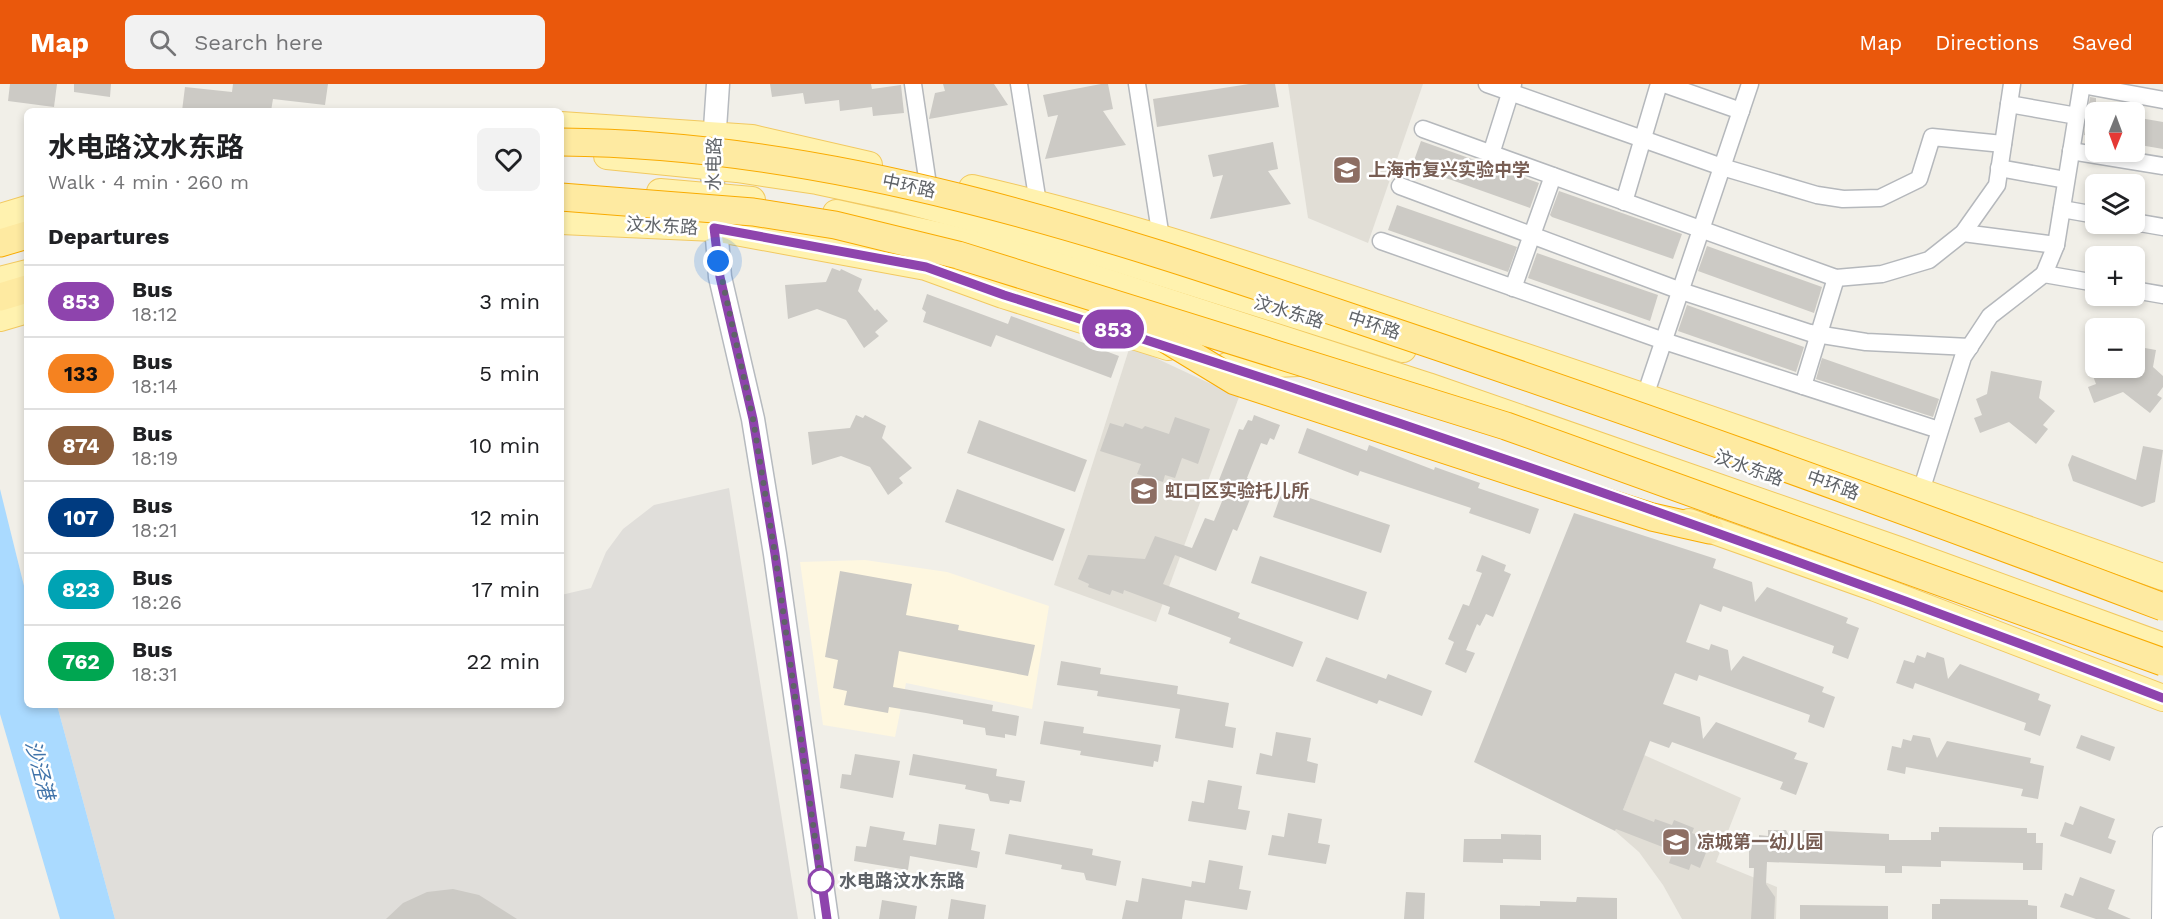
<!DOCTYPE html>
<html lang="en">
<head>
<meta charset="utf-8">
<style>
  body { margin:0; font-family:"Work Sans","Noto Sans SC",sans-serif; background:#f2f2f2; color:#202124; height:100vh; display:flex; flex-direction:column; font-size:22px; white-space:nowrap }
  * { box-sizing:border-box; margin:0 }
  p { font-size:20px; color:#757577 }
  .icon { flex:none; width:33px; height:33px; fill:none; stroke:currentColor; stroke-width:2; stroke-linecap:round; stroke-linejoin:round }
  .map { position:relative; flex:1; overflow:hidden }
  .side { position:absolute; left:24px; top:24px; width:540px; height:600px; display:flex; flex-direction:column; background:#fff; border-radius:9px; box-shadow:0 3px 9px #0003 }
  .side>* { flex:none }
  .badge { padding:0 12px; border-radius:20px; font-size:21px; line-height:39px }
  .needle { width:39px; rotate:181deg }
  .tools { position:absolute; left:2085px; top:18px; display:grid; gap:12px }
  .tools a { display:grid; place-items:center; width:60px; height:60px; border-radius:9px; background:#fff; box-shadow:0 3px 9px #0003; font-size:30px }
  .you { position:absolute; width:30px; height:30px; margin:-15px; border:4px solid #fff; border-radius:50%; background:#1a73e8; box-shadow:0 0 0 9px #1a73e833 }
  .map>.badge { position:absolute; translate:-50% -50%; box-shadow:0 0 0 3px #fff }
  h2 { padding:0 24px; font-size:22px; line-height:54px }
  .round { display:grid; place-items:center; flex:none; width:63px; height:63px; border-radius:9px; background:#f2f2f2 }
  .headline { display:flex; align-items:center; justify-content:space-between; height:102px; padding:0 24px }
  h1 { font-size:28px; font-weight:700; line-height:45px }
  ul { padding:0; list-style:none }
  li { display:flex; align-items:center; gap:18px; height:72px; padding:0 24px; border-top:2px solid #e0e0e0 }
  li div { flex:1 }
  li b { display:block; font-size:22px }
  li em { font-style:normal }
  li .badge { min-width:66px; font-weight:700; text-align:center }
  header { display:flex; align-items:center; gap:36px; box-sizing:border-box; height:84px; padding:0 30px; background:#ea580c; color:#fff }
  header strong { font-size:28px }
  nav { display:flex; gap:33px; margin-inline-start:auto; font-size:21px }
  .search { width:420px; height:54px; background:#f2f2f2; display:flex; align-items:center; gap:15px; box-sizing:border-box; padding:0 21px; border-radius:9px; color:#757577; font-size:22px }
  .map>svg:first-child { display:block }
  .commercial { fill:#fef7e0 }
  .industrial { fill:#e0deda }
  .education { fill:#e1ded6 }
  .water { fill:#aadaff }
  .building { fill:#cccac5 }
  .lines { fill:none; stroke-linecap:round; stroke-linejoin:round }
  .minor-casing { stroke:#b5b8bc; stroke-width:19 }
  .tertiary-casing { stroke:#b5b8bc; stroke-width:22 }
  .secondary-casing { stroke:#b6babf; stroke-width:25 }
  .primary-casing { stroke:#f2c960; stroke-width:28 }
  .trunk-casing { stroke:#f9ab00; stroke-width:29 }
  .minor { stroke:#fff; stroke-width:16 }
  .tertiary { stroke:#fff; stroke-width:20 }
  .secondary { stroke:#fff; stroke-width:22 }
  .primary { stroke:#fff2af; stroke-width:26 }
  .trunk { stroke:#feeaa1; stroke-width:27 }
  .trunk-bridge-casing { stroke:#f9ab00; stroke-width:29; stroke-linecap:butt }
  .trunk-bridge { stroke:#feeaa1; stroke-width:27 }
  .line-casing { stroke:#fff; stroke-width:14 }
  .line { stroke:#8e44ad; stroke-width:9 }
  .walk { stroke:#5f6368; stroke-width:6; stroke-dasharray:0 10.8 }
  .stop-dot { fill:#fff; stroke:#8e44ad; stroke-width:3 }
  .labels { text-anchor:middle; stroke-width:5; stroke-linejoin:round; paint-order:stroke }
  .street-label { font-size:18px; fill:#5f6368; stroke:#fff }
  .education-label { font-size:18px; font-weight:bold; fill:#785e54; stroke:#fff; text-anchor:start }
  .stop-label { font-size:18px; font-weight:bold; fill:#5f6368; stroke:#fff; text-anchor:start }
  .water-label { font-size:20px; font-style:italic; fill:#4174aa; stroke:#fff }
</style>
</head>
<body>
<header>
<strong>Map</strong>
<div class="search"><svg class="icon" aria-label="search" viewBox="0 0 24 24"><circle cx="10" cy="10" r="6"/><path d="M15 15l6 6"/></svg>Search here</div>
<nav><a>Map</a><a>Directions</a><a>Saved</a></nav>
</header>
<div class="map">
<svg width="2163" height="835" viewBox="0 0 2163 835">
  <rect width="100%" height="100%" fill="#f1efe8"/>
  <polygon class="commercial" points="865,476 947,488 1049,522 1032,625 906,599 895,653 823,641 800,478"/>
  <polygon class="industrial" points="729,404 798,835 115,835 57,621 561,621 561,511 591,504 606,468 623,445 654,421"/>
  <g class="education">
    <polygon points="1288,0 1423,0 1368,159 1308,134"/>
    <polygon points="1130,262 1239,313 1156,538 1054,501"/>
    <polygon points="1644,671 1741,714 1716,778 1777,803 1776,835 1682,835 1663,801 1639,768 1615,747"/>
  </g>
  <polygon class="water" points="0,405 27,514 27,621 57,621 115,835 60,835 0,630"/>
  <g class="building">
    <polygon points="10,0 57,0 54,23 8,17"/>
    <polygon points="74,0 111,0 110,13 74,8"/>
    <polygon points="233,0 328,0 325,21 273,15 271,27 182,27 185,3 232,8"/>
    <polygon points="770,0 871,0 872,5 901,1 904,29 873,32 872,23 840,27 839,16 805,20 803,9 772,13"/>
    <polygon points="943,0 994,0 1008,21 929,35 935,9 945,7"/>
    <polygon points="1101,0 1108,0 1113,25 1103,27 1126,61 1045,75 1058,31 1048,33 1043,11"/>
    <polygon points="1249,0 1275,0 1279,23 1157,43 1153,15"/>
    <polygon points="2090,13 2096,14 2096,53 2084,51"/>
    <polygon points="2134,33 2163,38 2163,65 2134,60"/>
    <polygon points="1421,57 1539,99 1530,124 1412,82"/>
    <polygon points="1273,58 1278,85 1268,87 1291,120 1210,135 1223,91 1213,93 1208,71"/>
    <polygon points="1559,107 1682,150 1673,175 1552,133 1550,131"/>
    <polygon points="1397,121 1517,163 1508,188 1388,146"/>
    <polygon points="1707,162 1822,203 1814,229 1698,187"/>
    <polygon points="1537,169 1658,211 1650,237 1528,194"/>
    <polygon points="832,184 840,187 841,185 862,195 858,207 875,227 877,225 888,237 875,248 879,252 864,264 846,236 817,225 788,235 785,201 826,198"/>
    <polygon points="927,210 1008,240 1011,232 1119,272 1111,294 996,251 991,263 923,238 926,228 922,225"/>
    <polygon points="1687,221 1804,263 1796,288 1678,247"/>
    <polygon points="2134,262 2156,266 2153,283 2163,292 2163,303 2157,311 2162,314 2150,329 2123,308 2094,319 2088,303 2096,300 2090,284 2134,284"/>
    <polygon points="1822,274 1939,315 1933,333 1816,295"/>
    <polygon points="1991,287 2042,297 2039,314 2055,327 2043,341 2048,345 2036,360 2009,338 1980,349 1974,334 1982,331 1976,315 1987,310"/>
    <polygon points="856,331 863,334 865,331 886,342 882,354 912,384 899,394 903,399 888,411 870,383 841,372 812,381 808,348 850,344"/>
    <polygon points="1254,331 1280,341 1274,356 1270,354 1267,361 1261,359 1247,394 1250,395 1248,401 1255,403 1237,447 1233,445 1216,487 1175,471 1163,500 1240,529 1238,534 1303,558 1293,583 1229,559 1231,554 1168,530 1170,523 1124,506 1123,510 1112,506 1110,511 1088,503 1089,500 1078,495 1088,471 1145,475 1155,452 1192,464 1205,434 1214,437 1225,410 1220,408 1224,399 1219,396 1239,345 1243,346 1248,336 1252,337"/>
    <polygon points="1175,333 1210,345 1198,380 1182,374 1175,394 1165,391 1163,398 1137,390 1141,380 1100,367 1110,339 1123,343 1125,339 1142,345 1145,342 1169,350"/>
    <polygon points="979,336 1087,376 1075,408 967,369"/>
    <polygon points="1307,344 1367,367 1369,361 1434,386 1435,383 1480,399 1478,404 1539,425 1530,450 1469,429 1471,424 1360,387 1358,392 1298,369"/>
    <polygon points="2143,362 2163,366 2155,418 2142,423 2073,397 2068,381 2072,371 2136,396"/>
    <polygon points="957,405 1065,445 1053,477 945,438"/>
    <polygon points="1283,405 1390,441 1381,469 1273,433"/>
    <polygon points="1574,429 1716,475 1713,484 1752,498 1755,518 1767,503 1848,534 1846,539 1859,544 1848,575 1832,569 1834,562 1723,522 1721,528 1700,520 1686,558 1709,566 1711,560 1728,566 1731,587 1743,572 1824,603 1822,608 1835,613 1824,644 1808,638 1810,631 1699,591 1697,597 1675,589 1663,620 1700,633 1703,655 1716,638 1797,669 1794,675 1808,679 1796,711 1780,705 1783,698 1672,658 1669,664 1650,657 1623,726 1654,738 1655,735 1672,741 1674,736 1694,744 1692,749 1711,756 1700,784 1691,780 1689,786 1669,779 1673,767 1616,745 1615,747 1474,678"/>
    <polygon points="1482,471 1506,481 1504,487 1511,490 1493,533 1486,530 1480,542 1477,540 1466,566 1475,569 1466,589 1445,580 1454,558 1448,555 1463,520 1469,522 1482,489 1476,487"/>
    <polygon points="1260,472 1367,508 1358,536 1251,499"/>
    <polygon points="840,487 912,500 906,531 959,541 958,546 1035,561 1028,592 899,567 893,603 993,621 992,627 1019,632 1016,652 1005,650 1005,654 986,651 985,644 963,640 963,636 926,629 889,623 888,629 844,621 847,607 833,604 838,576 825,573"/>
    <polygon points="1927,568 1944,574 1948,595 1960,580 2040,610 2038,616 2051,621 2040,652 2024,646 2026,639 1915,599 1913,605 1896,599 1904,576 1914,579 1917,571 1925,574"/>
    <polygon points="1326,573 1386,595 1388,590 1432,607 1422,632 1379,616 1377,620 1316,597"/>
    <polygon points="1061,577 1101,584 1100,590 1178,602 1177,610 1229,619 1225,642 1236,644 1233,664 1175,654 1180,625 1097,612 1098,607 1057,601"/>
    <polygon points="1044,637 1084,643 1083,649 1161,661 1158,678 1154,677 1153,683 1080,671 1081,667 1040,660"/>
    <polygon points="1276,648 1311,654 1307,677 1318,680 1315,699 1256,690 1260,669 1272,672"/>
    <polygon points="1913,651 1930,654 1937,674 1947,657 2031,674 2030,679 2044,682 2038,715 2021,712 2023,705 1906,683 1905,690 1887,686 1892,662 1901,664 1903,655 1911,657"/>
    <polygon points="2081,651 2115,663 2110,677 2076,664"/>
    <polygon points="855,670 900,677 893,714 840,704 842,690 851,691"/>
    <polygon points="913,670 997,685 996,692 1025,697 1021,718 1010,716 1009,720 990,717 988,710 965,705 966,701 909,691"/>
    <polygon points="1208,696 1242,702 1238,725 1250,727 1246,746 1188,737 1192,717 1204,719"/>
    <polygon points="2080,722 2115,735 2108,754 2116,757 2111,770 2060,752 2065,738 2073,741"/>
    <polygon points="1288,729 1322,735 1318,759 1330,761 1326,780 1268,771 1272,751 1284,753"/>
    <polygon points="939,740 975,745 971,766 980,768 977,784 910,772 908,786 854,777 856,762 866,763 870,742 905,748 903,756 936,761"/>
    <polygon points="1939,743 2027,744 2027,749 2036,749 2036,759 2043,759 2042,786 2023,786 2023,779 1941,777 1941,783 1902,782 1902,789 1885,789 1885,782 1767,778 1766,800 1775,813 1774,835 1751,835 1754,784 1749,784 1749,760 1759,760 1759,751 1768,752 1768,746 1786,746 1796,765 1803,746 1889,750 1889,756 1931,756 1931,748 1939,748"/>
    <polygon points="1009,750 1093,765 1092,771 1121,777 1116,802 1086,796 1084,789 1061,785 1062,781 1005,770"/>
    <polygon points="1501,750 1541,751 1541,776 1503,775 1503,779 1463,778 1464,755 1501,755"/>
    <polygon points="1209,776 1243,782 1239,805 1251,807 1247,826 1185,816 1182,835 1122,835 1126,816 1138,818 1142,794 1191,803 1192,797 1205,799"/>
    <polygon points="2080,793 2115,806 2108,825 2131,835 2096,835 2060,823 2065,809 2073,812"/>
    <polygon points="453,805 479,811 517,835 386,835 403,819 427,808"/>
    <polygon points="1406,808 1425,809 1424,835 1404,835"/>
    <polygon points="1577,813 1617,814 1617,835 1500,835 1500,821 1540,822 1540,817 1576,818"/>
    <polygon points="951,815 986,821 984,835 948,835"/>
    <polygon points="1940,815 2028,816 2028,821 2037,822 2037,835 1932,835 1932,820 1940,820"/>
    <polygon points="882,816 917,822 915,835 879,835"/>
    <polygon points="1800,821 1888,822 1888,835 1800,835"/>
  </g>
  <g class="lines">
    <g class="minor-casing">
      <g id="minor">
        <polyline points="913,0 927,94"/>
        <polyline points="1019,0 1038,119"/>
        <polyline points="1137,0 1161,154"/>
        <polyline points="1487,0 1722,83 1817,111 1843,115 1880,114 1919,95 1932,53 2003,60"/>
        <polyline points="1664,0 1741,27"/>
        <polyline points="2082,1 2163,16"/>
        <polyline points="2009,20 2077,32"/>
        <polyline points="1423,45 1836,194 1882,190 1929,176 1963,149 1997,101 2012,0"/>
        <polyline points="2071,67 2163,82"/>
        <polyline points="1491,70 1513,0"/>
        <polyline points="1999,84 2066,96"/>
        <polyline points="1400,102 1681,207 1810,249 1866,258 1970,263"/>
        <polyline points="1624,118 1659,0"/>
        <polyline points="2062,125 2096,131"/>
        <polyline points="2134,138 2163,143"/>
        <polyline points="1963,149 2056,161"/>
        <polyline points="1381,157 1664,257 1939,346"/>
        <polyline points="2044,190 2056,161 2082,0"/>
        <polyline points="1513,204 1553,92"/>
        <polyline points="2134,206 2163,211"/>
        <polyline points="1803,302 1836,194"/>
        <polyline points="1645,312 1750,0"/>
        <polyline points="1921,407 1963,273 1990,232 2044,190 2096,199"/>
      </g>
    </g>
    <g class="tertiary-casing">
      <polyline id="tertiary" points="2162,835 2163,753"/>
    </g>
    <g class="secondary-casing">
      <polyline id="secondary" points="718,0 712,89 720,193 753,335 775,470 827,835"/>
    </g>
    <g class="primary-casing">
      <g id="primary">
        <polyline points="561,41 752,54 869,81"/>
        <polyline points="607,72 737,85 817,97 897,114 1077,162 1403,265"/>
        <path d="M972,104c166,38 326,93 488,147 235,78 469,159 703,242"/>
        <polyline points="660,108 752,116"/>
        <polyline points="836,129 945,153 1057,182 1428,302 1899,466 2163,562"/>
        <polyline points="0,133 27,125"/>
        <polyline points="561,137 714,144 926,183 1003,211 1168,263"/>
        <polyline points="0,196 27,189"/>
        <polyline points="0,234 27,226"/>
        <polyline points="1227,282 1299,279"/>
        <polyline points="1689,438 1875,504 2163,614"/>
      </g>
    </g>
    <g class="trunk-casing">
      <g id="trunk">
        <polyline points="0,159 27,151"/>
        <polyline points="0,213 27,205"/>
        <polyline points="1562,404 1652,433 1710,446"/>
      </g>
    </g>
    <use href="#minor" class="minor"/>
    <use href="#tertiary" class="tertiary"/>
    <use href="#secondary" class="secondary"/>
    <use href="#primary" class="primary"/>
    <use href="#trunk" class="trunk"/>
    <g class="trunk-bridge-casing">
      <g id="trunk-bridge">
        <path d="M561,58c277,2 542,92 801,179 269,90 536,186 801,286"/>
        <polyline points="561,113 753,128 835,141 958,171 1506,342 2163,578"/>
        <polyline points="1133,235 1235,297 1562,404"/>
      </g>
    </g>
    <use href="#trunk-bridge" class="trunk-bridge"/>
  </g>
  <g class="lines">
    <g class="line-casing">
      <path id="line" d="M827,835l-52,-365 -22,-135 -33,-142 -6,-49 212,39 78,28c390,122 777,256 1159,403"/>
    </g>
    <use href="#line" class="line"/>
    <polyline class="walk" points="718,177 753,335 775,470 821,797"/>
  </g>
  <defs>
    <g id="school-square" transform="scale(1.5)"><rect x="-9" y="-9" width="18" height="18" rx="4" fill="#8d6e63" stroke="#fff"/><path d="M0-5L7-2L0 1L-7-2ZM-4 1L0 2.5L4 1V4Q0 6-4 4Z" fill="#fff"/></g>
  </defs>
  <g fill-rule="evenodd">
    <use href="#school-square" x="1347" y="86"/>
    <use href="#school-square" x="1144" y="407"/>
    <use href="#school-square" x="1676" y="758"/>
  </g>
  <circle class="stop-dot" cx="821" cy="797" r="12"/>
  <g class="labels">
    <g class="street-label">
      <text transform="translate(714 80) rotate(-89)" y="6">水电路</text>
      <text transform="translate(909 102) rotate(12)" y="6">中环路</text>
      <text transform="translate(662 142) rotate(3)" y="6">汶水东路</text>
      <text transform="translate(1289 228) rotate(17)" y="6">汶水东路</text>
      <text transform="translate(1374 241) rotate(18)" y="6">中环路</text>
      <text transform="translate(1749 384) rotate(20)" y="6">汶水东路</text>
      <text transform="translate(1833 401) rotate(20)" y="6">中环路</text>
    </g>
    <g class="education-label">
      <text x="1368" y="92">上海市复兴实验中学</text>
      <text x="1165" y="413">虹口区实验托儿所</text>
      <text x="1697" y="764">凉城第一幼儿园</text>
    </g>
    <g class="stop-label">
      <text x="839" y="803">水电路汶水东路</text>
    </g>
    <g class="water-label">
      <text transform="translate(40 686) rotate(75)" y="7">沙泾港</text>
    </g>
  </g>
</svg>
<div class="tools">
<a><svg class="needle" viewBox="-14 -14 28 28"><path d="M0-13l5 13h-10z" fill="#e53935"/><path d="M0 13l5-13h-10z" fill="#757577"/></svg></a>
<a><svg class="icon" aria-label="layers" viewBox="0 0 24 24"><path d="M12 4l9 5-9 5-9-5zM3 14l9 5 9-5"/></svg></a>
<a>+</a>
<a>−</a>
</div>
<div class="you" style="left:718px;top:177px"></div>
<b class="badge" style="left:1113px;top:245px;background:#8e44ad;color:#fff">853</b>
<section class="side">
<div class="headline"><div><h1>水电路汶水东路</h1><p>Walk · 4 min · 260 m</p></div><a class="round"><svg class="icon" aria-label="heart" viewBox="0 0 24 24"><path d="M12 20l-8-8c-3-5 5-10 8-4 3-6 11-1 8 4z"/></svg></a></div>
<h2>Departures</h2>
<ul>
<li><span class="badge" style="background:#8e44ad;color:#fff">853</span><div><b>Bus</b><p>18:12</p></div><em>3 min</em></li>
<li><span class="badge" style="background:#f58220;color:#111">133</span><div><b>Bus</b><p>18:14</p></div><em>5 min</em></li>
<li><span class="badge" style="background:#8b5e3c;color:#fff">874</span><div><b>Bus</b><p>18:19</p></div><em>10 min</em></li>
<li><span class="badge" style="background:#003b80;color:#fff">107</span><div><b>Bus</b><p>18:21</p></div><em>12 min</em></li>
<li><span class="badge" style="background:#00a3b4;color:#fff">823</span><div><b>Bus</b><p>18:26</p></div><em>17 min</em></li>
<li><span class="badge" style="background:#00a651;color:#fff">762</span><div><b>Bus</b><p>18:31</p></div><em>22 min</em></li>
</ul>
</section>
</div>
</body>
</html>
